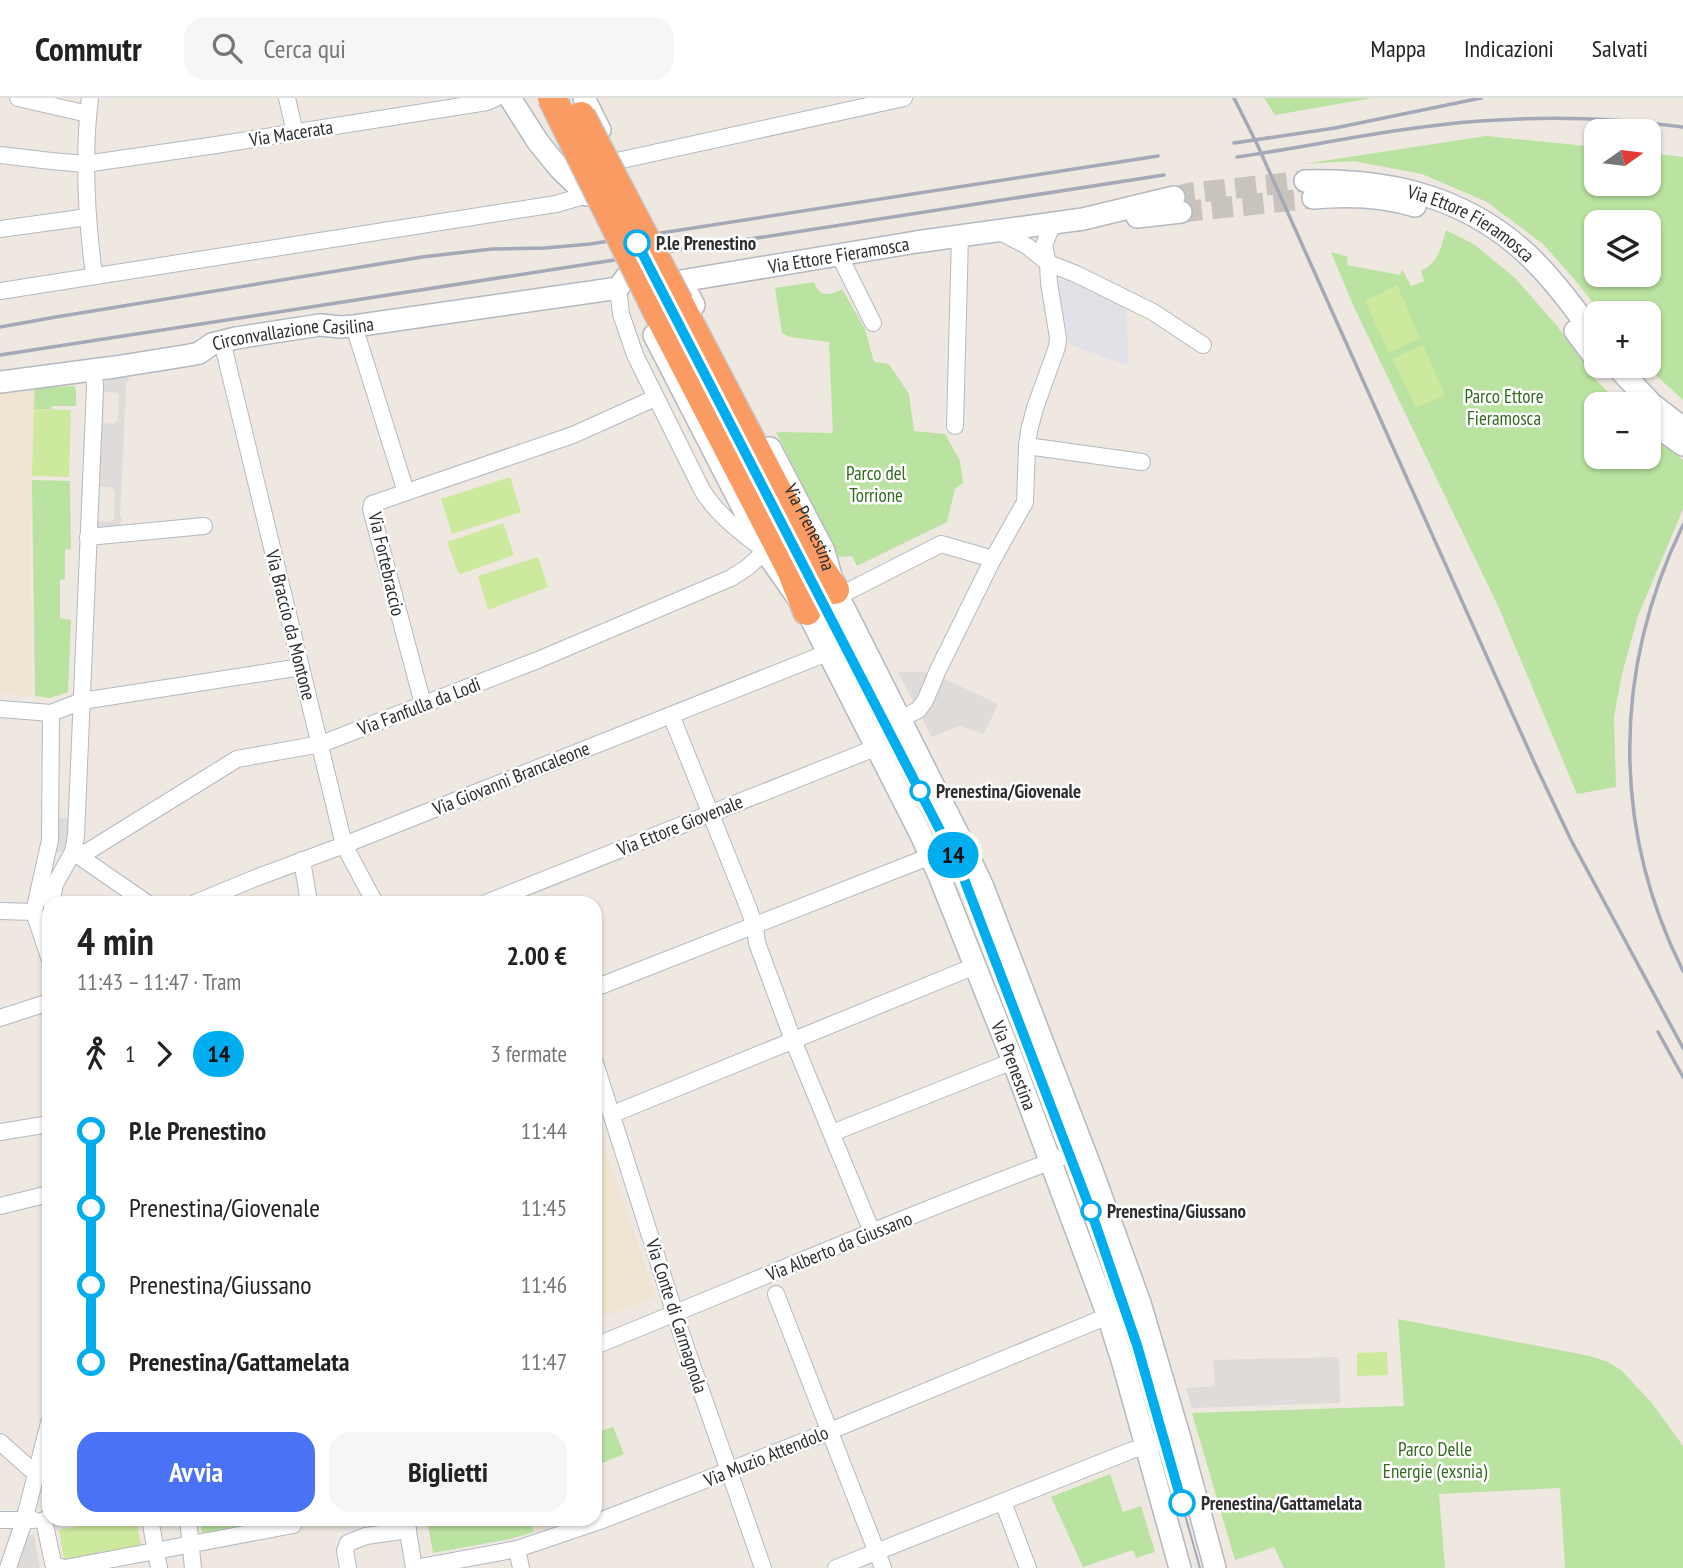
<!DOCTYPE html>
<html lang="it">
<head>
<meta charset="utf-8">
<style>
  body { margin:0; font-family:"PT Sans Narrow",sans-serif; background:#f6f6f6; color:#222; height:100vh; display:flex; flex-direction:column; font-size:26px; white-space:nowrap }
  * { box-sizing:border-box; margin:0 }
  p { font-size:23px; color:#767676 }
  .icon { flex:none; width:38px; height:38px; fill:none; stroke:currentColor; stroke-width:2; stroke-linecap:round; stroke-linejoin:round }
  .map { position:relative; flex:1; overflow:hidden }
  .details { position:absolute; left:42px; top:798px; width:560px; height:630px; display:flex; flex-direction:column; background:#fff; border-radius:21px; box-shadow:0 2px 5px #0004 }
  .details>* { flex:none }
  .badge { padding:0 14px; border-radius:23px; font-size:24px; line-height:46px }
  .needle { width:46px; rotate:76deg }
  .buttons { position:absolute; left:1584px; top:21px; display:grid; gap:14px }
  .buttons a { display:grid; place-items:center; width:77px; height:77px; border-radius:14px; background:#fff; box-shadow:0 2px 5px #0004; font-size:35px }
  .map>.badge { position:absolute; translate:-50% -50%; box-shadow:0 0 0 4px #fff }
  .legs { display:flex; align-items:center; gap:10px; height:77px; padding:0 35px; font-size:23px }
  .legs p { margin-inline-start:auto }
  .summary { display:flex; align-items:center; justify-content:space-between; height:119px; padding:0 35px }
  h1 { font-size:38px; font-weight:700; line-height:52px }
  .action { display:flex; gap:14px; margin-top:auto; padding:14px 35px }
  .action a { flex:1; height:80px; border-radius:21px; background:#4972f4; color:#fff; font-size:28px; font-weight:700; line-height:80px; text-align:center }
  .action a+a { background:#f6f6f6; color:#222 }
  ul { padding:0 35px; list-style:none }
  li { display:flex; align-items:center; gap:24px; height:77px; font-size:26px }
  li i { display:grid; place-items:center; width:10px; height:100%; margin:0 9px; background:currentColor }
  li i::after { content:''; width:18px; height:18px; margin:-9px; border:5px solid; border-radius:50%; background:#fff }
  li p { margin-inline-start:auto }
  li:first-child i { background:linear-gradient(#0000 50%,currentColor 0) }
  li:last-child i { background:linear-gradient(currentColor 50%,#0000 0) }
  header { display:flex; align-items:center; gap:42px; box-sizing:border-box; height:98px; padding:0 35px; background:#fff; border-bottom:2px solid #e0e0e0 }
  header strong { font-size:33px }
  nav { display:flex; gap:38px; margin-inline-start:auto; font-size:24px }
  .search { width:490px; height:63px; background:#f6f6f6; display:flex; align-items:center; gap:18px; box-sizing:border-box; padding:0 24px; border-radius:21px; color:#767676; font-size:26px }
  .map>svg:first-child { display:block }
  .industrial { fill:#e3e1e8 }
  .education { fill:#efe4d2 }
  .green { fill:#bae2a0; fill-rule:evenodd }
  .pitch { fill:#cde99d }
  .plaza { fill:#dfdbd8; fill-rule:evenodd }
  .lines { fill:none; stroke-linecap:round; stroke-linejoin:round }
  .secondary-tunnel { stroke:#c8c3bd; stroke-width:21; stroke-dasharray:21 10; stroke-linecap:butt }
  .street-casing { stroke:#b4b8c0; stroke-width:18 }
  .secondary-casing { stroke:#b4b8c0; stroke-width:24 }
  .highway-casing { stroke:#c9c9c9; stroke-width:31 }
  .street { stroke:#fff; stroke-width:16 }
  .secondary { stroke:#fff; stroke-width:21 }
  .highway { stroke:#f99b62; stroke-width:28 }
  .tram { stroke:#a4a8b7; stroke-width:2 }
  .rail { stroke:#a4a8b7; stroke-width:3.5 }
  .highway-bridge-casing { stroke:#c9c9c9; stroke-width:31; stroke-linecap:butt }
  .highway-bridge { stroke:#f99b62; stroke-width:28 }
  .line-1-casing { stroke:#fff; stroke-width:16 }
  .line-1 { stroke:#00adef; stroke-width:10 }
  .stop-1-dot { fill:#fff; stroke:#00adef; stroke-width:3.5 }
  .labels { text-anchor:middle; stroke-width:5; stroke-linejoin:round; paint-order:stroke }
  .street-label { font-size:19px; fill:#2e2e2e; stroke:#fff }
  .stop-label { font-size:19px; font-weight:bold; fill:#2e2e2e; stroke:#fff; text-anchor:start }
  .park-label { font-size:19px; fill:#326b1e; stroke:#fff }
</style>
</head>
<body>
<header>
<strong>Commutr</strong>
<div class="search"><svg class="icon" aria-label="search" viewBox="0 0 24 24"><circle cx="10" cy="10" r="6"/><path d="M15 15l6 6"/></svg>Cerca qui</div>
<nav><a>Mappa</a><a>Indicazioni</a><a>Salvati</a></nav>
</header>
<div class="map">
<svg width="1683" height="1470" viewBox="0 0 1683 1470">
  <rect width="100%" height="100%" fill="#eee8e1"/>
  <polygon class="industrial" points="1057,182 1071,182 1127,210 1128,268 1069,246"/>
  <g class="education">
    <polygon points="35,287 32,415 30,420 32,598 0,596 0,293"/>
    <polygon points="601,1040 656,1198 595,1222 595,1043"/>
    <polygon points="529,1421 573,1421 534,1434"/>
  </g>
  <g class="green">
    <polygon points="1264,0 1372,0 1275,17"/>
    <path d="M1486,38l110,11v37h52l1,-31 34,4v243l-37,-34h2v-53h-47l-26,-33 -32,-36 -56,-42 -65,-28 -69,-13 -50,3zM1596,124h52v53h-52z"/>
    <path d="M1446,132l29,15 40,33 42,48 39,54 24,24h-24v53h52l1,-25 34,28v49l-45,107 -16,58 -8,43 2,70 -39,7 -78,-186 -146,-303 -22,-53 17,5 -1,8 53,10 2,-6 9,17 13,-5 -3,-10c19,-11 19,-21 25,-41z"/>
    <path d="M814,184c4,15 16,14 28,7l23,40 9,33 15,2 20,30 5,37 31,3 15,27 3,22 -8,6 -8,33 -90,44 -5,-10 -13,1 -63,-125 57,1 -4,-91 -39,-5 -8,-4 -7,-45z"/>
    <polygon points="50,286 51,289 74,288 76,292 76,308 52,308 51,311 34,311 35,287"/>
    <polygon points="32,382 70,383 71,451 65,452 65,481 60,482 60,520 71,522 68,594 50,600 35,598"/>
    <polygon points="1398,1221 1590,1258 1608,1264 1621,1272 1651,1304 1683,1348 1683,1470 1565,1470 1560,1390 1439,1396 1445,1470 1284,1470 1274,1449 1235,1462 1192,1315 1404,1308"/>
    <polygon points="613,1329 624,1356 595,1368 595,1335"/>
    <polygon points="1110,1376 1123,1414 1141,1408 1155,1454 1136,1460 1133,1452 1083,1469 1051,1399"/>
    <polygon points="200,1421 283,1421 202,1436"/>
    <polygon points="427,1421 529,1421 534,1434 510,1441 433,1455"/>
  </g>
  <g class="pitch">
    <polygon points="1397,187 1420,240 1389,255 1365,203"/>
    <polygon points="1423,247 1445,297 1416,310 1392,261"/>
    <polygon points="34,311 71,312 69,379 32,378"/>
    <polygon points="510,379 521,414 452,436 441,401"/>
    <polygon points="503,425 514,457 461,476 458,474 447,444"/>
    <polygon points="538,459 548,489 488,512 478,478"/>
    <polygon points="1387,1254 1388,1277 1357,1278 1357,1255"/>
    <polygon points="117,1421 136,1421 141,1447 64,1462 59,1432"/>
  </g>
  <g class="plaza">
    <path d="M126,276l3,7 -3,1v5l-6,130h3l-5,11 -21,1 -1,-4 7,-140 4,-6 3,-2zM104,294h11l4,2 -1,27 -4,3 -11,-1zM99,389h12l4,4 -1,28 -3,1 -1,2 -13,-1z"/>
    <polygon points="898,574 923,574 947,582 998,606 984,636 959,628 932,639"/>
    <polygon points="58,720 72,720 66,754 57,754"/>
    <polygon points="1339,1259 1340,1305 1192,1310 1186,1290 1215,1288 1213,1262"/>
    <polygon points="25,1436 33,1437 34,1438 40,1470 11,1470"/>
  </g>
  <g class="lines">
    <g class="secondary-tunnel">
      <polyline points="1174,99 1191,95 1305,83"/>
      <polyline points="1181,114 1313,100"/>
    </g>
    <g class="street-casing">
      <g id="street">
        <polyline points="18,0 88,16"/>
        <path d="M90,0c-7,56 -4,113 3,169"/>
        <polyline points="287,0 295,35"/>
        <polyline points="0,57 51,63 85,66 216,47 487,4 496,0"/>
        <polyline points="617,63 904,0"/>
        <polyline points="0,131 88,119"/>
        <polyline points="998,133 1027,148 1048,165 1044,147 1053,125"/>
        <polyline points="839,157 873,225"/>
        <polyline points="0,193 556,106 587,97"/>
        <polyline points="354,228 406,394"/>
        <polyline points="222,243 344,747 375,805"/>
        <polyline points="955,328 960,138"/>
        <polyline points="1027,348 1142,364"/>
        <polyline points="88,439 204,428"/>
        <polyline points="839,498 941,446 993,461"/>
        <polyline points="423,606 371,411 372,406 573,337 655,300"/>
        <polyline points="0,611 51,615 82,603 301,569"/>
        <polyline points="671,617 748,809 755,829 757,845 793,942 872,1134"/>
        <polyline points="900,621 918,612 925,603 938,572 993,461 1025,404 1027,348 1029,333 1035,310 1057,249 1058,240 1049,185 1048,165 1076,176 1153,214 1203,247"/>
        <path d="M73,754l8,1 6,-1 150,-93 84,-15 217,-84 193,-82 17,-11 17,-16c-24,-19 -47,-35 -63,-61l-67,-135 -14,-41 -3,-26"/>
        <polyline points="73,754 147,805"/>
        <polyline points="302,762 309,805"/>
        <polyline points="51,805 55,786 73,754 76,738 95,290 94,272"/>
        <polyline points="195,805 253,781 344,747 827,555"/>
        <polyline points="486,805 875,650"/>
        <polyline points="0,813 34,814"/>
        <polyline points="49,859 34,814 50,742 51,615"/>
        <polyline points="595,890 931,758"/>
        <polyline points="0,920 49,904"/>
        <polyline points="595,965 683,1241 763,1470"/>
        <polyline points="613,1016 975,868"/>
        <polyline points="0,1034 49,1026"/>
        <polyline points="832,1035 1013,963"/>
        <polyline points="0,1108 49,1096"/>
        <polyline points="776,1196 883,1470"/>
        <path d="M595,1248c162,-66 324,-136 489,-197"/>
        <polyline points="0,1344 36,1376"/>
        <polyline points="1003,1404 1028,1470"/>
        <polyline points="150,1421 159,1470"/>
        <polyline points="188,1421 193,1470"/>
        <polyline points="406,1421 414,1470"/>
        <polyline points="0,1422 34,1422"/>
        <polyline points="44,1422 53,1465 56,1468 65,1470 293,1427 294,1421"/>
        <polyline points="517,1451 521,1470"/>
        <polyline points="8,1470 24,1423 49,1325"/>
        <polyline points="348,1470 345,1453 348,1445 366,1438 408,1432"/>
        <polyline points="415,1470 517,1451 600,1423 830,1333 1108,1218"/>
        <polyline points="836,1470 1130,1353 1179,1337"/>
      </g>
    </g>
    <g class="secondary-casing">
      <g id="secondary">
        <polyline points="510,0 538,44 560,71 587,97"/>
        <polyline points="584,0 600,32"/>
        <path id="s1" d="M1305,83c84,-2 160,15 223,74 26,25 47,54 68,83"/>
        <path d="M1313,100c33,-3 70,-2 102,8"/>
        <polyline points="1137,119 1181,114"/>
        <path id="s2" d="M694,207l-13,-24 235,-39 167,-23 91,-22"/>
        <polyline points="1575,233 1596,261"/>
        <path id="s3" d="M654,237l111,216 42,60 114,224 19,43 73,183 95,255 14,44 58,208"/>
        <polyline points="1616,268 1652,306 1683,330"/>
        <path id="s4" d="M0,284l115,-15 75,-12 9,-2 13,-9 24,-6 84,-13 21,2 13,-1 244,-35 20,-3 9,-12"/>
        <polyline points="1655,327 1683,347"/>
        <path id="s5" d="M770,350l54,103 11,39 127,252 21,45 108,281 49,135 39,132 36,133"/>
      </g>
    </g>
    <g class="highway-casing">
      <g id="highway">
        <polyline points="679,205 811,457 835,492"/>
        <polyline points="657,213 791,472 807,513"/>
      </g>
    </g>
    <use href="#street" class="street"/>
    <use href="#secondary" class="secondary"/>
    <use href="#highway" class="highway"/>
    <polyline class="tram" points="562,0 575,28 620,111 955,760 1077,1075 1137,1247 1200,1470"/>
    <g class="rail">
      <polyline points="1234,0 1257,46 1535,666 1571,742 1683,950"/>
      <polyline points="1234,45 1335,30 1481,0"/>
      <path d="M1237,59c81,-12 162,-30 243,-36 68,-5 136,-3 203,6"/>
      <polyline points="0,229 56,219 422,159 492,151 545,150 590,146 1158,58"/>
      <polyline points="0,257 1164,77"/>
      <path d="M1683,427c-70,144 -72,302 0,446"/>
      <polyline points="1658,934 1683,979"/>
    </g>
    <g class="highway-bridge-casing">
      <g id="highway-bridge">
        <polyline points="552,0 657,213"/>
        <polyline points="581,18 679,205"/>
      </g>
    </g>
    <use href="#highway-bridge" class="highway-bridge"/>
  </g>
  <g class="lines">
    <g class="line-1-casing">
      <polyline id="line-1" points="637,145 961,773 1091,1113 1137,1247 1182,1405"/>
    </g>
    <use href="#line-1" class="line-1"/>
  </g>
  <g class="stop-1-dot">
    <circle cx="637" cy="145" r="12"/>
    <circle cx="920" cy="693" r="9"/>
    <circle cx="1091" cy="1113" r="9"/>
    <circle cx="1182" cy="1405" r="12"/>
  </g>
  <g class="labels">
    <g class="street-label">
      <text transform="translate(291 35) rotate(-9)" y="7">Via Macerata</text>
      <text dy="7" stroke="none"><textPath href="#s1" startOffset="175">Via Ettore Fieramosca</textPath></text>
      <text dy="7" stroke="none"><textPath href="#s2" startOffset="187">Via Ettore Fieramosca</textPath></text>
      <text dy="7" stroke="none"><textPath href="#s4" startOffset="299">Circonvallazione Casilina</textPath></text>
      <text dy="7" stroke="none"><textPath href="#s5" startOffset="89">Via Prenestina</textPath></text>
      <text transform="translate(387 466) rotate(77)" y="7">Via Fortebraccio</text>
      <text transform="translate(291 527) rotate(76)" y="7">Via Braccio da Montone</text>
      <text transform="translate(419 608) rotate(-21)" y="7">Via Fanfulla da Lodi</text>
      <text transform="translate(511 680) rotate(-22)" y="7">Via Giovanni Brancaleone</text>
      <text transform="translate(680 727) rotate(-22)" y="7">Via Ettore Giovenale</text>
      <text dy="7" stroke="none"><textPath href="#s3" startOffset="816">Via Prenestina</textPath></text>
      <text transform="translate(839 1148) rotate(-22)" y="7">Via Alberto da Giussano</text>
      <text transform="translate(677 1218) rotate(72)" y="7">Via Conte di Carmagnola</text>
      <text transform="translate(766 1358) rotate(-22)" y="7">Via Muzio Attendolo</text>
    </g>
    <g class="stop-label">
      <text x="656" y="152">P.le Prenestino</text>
      <text x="936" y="700">Prenestina/Giovenale</text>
      <text x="1107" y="1120">Prenestina/Giussano</text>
      <text x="1201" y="1412">Prenestina/Gattamelata</text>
    </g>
    <g class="park-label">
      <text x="1504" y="305">Parco Ettore<tspan x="1504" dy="22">Fieramosca</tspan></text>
      <text x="876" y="382">Parco del<tspan x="876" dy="22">Torrione</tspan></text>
      <text x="1435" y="1358">Parco Delle<tspan x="1435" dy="22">Energie (exsnia)</tspan></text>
    </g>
  </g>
</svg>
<div class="buttons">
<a><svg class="needle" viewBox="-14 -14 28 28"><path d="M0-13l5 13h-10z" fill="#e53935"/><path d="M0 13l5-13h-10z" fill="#767676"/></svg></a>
<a><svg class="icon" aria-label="layers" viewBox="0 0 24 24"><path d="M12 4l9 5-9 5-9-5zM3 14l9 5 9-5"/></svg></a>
<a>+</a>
<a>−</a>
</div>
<b class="badge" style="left:953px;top:757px;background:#00adef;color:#111">14</b>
<section class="details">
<div class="summary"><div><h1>4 min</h1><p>11:43 – 11:47 · Tram</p></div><b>2.00 €</b></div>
<div class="legs"><svg class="icon" aria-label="walk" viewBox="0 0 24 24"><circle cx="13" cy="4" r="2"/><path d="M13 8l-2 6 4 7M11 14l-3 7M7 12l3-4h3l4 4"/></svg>1<svg class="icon" aria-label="forward" viewBox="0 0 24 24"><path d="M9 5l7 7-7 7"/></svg><b class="badge" style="background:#00adef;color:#111">14</b><p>3 fermate</p></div>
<ul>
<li><i style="color:#00adef"></i><b>P.le Prenestino</b><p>11:44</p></li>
<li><i style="color:#00adef"></i><span>Prenestina/Giovenale</span><p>11:45</p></li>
<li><i style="color:#00adef"></i><span>Prenestina/Giussano</span><p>11:46</p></li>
<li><i style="color:#00adef"></i><b>Prenestina/Gattamelata</b><p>11:47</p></li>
</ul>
<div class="action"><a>Avvia</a><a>Biglietti</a></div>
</section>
</div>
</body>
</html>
